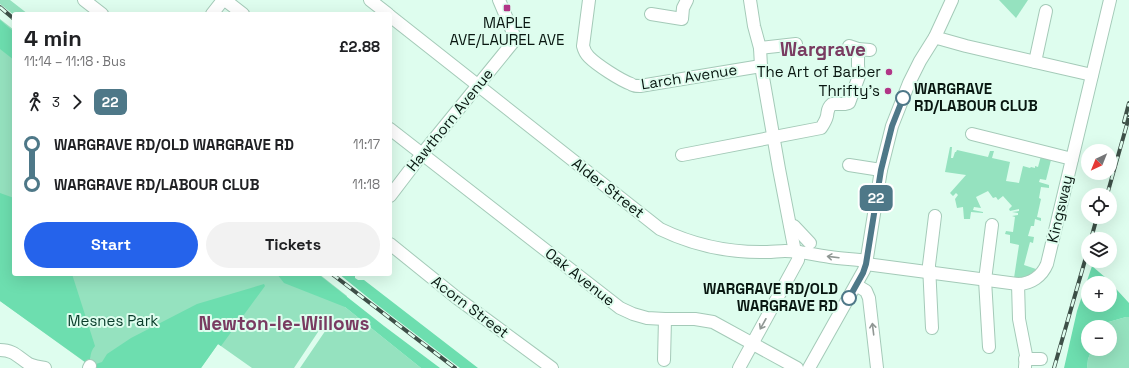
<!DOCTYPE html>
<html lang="en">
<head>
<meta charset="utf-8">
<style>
  body { margin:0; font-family:"Space Grotesk",sans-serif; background:#f2f2f2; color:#202124; height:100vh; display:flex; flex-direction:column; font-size:15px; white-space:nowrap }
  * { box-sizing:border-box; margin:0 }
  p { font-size:13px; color:#757577 }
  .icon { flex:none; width:22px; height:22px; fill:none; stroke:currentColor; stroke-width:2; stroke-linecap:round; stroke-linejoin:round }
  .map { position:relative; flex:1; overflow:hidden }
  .panel { position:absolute; left:12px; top:12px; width:380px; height:264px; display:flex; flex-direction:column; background:#fff; border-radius:4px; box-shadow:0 4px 16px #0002 }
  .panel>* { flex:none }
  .badge { padding:0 8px; border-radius:6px; font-size:14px; line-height:26px }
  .needle { width:26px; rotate:223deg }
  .tools { position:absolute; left:1081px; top:144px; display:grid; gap:8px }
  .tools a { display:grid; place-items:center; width:36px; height:36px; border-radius:50%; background:#fff; box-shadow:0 4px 16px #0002; font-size:20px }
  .map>.badge { position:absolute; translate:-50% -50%; box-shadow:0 0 0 2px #fff }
  .legs { display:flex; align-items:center; gap:6px; height:44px; padding:0 12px; font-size:13px }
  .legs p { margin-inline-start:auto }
  .summary { display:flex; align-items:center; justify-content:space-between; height:68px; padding:0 12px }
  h1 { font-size:22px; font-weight:700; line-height:30px }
  .button { display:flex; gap:8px; margin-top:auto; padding:8px 12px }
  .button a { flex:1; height:46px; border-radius:24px; background:#2563eb; color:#fff; font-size:16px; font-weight:700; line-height:46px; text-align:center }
  .button a+a { background:#f2f2f2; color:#202124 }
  ul { padding:0 12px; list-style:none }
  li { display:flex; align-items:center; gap:14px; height:40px; font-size:15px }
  li i { display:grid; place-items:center; width:6px; height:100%; margin:0 5px; background:currentColor }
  li i::after { content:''; width:10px; height:10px; margin:-5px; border:3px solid; border-radius:50%; background:#fff }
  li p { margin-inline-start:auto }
  li:first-child i { background:linear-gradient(#0000 50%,currentColor 0) }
  li:last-child i { background:linear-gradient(currentColor 50%,#0000 0) }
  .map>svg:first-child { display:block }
  .green { fill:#95e2bf }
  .forest { fill:#6ddeaf; fill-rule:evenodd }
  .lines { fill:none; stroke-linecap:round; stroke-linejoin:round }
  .minor-casing { stroke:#a4cab8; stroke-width:14 }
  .minor { stroke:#fff; stroke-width:12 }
  .rail-casing { stroke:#3e5048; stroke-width:4 }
  .rail { stroke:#defdee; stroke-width:2.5; stroke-dasharray:8; stroke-linecap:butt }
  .oneway { stroke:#909794 }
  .line-1-casing { stroke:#fff; stroke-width:9 }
  .line-1 { stroke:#4e7888; stroke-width:6 }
  .poi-dot { fill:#b13687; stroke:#defdee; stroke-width:1.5 }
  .stop-1-dot { fill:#fff; stroke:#4e7888; stroke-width:2 }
  .labels { text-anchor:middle; stroke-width:4; stroke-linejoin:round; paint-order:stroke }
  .poi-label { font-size:15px; fill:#091711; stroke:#defdee; text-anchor:end }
  .street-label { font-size:15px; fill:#091711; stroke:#defdee }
  .stop-label { font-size:15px; font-weight:bold; fill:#091711; stroke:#defdee; text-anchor:start }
  .park-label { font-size:15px; fill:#083c2a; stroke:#defdee }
  .district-label { font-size:19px; font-weight:bold; fill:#793b61; stroke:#defdee }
</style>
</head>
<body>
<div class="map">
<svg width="1129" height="368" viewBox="0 0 1129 368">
  <rect width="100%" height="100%" fill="#defdee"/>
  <g class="green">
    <polygon points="0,0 10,0 28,14 14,14 14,15 0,4"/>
    <polygon points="999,0 1028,0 1016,18"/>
    <polygon points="0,19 14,30 14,274 319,274 347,296 345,307 421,368 300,368 332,321 328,317 294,368 252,368 218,344 201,368 93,368 0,301"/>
    <path d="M950,147h2l-1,11h2l2,-6h1l1,-2 31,7 2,-6h4l-2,7 18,4 -4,19 13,2 4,-17 7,2 1,-1 4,1v-2l3,1 3,-11 18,5v1l-8,-2 -5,20 -6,-1 -1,3 10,3v3l-8,-1 -2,11 2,1 -4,18 4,1v3l-6,-2 -1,7h-3l-3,10 6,1 -1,6 -3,-1 -6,23 12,4c-6,7 -12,9 -22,9l5,-33 -9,-2v-8l-5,-1 1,-3 7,1 2,-15 -3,-1 6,-1v-2l-6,-1 7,-1v-2l-9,2 -1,-2 3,-3 -9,-10 -5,4 -2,-3 -3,1 -5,-7 -12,6 5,11 -7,-1 -1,3 10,2v1l-12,-1 -1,7h-6l-1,-12 -6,1 -2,-9 3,-4 -2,-2 -3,3 -3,-3 16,-18 -21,-3z"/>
    <polygon points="1126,317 1129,317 1129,368 1087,368 1088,359 1092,349 1110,349 1110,327 1103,327 1105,323"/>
  </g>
  <g class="forest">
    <polygon points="0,20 14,32 14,60 0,49"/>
    <path d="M0,193l14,5v76h58l23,72c-6,7 -3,10 -7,18l-88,-63z"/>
    <path d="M1092,266l14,12 23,25v14h-3l-21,6 -2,4h-15v22h4l-4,10 -1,9h-23l13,-57zM1088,283h22v22h-22z"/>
    <polygon points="277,274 318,274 384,326 440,368 421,368 345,307 284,283"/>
    <polygon points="339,274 355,274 355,278 358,280 364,280 478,368 460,368 376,304"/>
    <polygon points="264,284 265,286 221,346 218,344 201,368 93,368 96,364 102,362 107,354 131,338 197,304"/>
  </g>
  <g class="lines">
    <g class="minor-casing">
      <g id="minor">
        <polyline points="84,0 102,14"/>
        <polyline points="225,0 243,14"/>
        <polyline points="370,0 388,14"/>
        <path d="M589,0l-6,46c1,4 3,8 6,11 8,8 31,23 42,27 2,2 5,2 9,2l121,-20"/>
        <polyline points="750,0 754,26 760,48 761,66 779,169 795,252"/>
        <polyline points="212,14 223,0"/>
        <polyline points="651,14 682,19 683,8 687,0"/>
        <path d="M390,16l270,213c33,16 70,24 107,23 6,0 12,-1 18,-1 15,0 31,4 45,6 12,2 25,2 37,4"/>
        <polyline points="935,37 941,39 966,46 1092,75"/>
        <polyline points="849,46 858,49 870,50"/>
        <polyline points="760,48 796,44"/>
        <polyline points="1035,62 1046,11"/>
        <polyline points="390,129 620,308 633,314 647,318 665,319 695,319 713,322 797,368"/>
        <polyline points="972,134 1072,159"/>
        <path d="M682,155l139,-27c2,-3 5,-8 6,-12 1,-5 0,-8 5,-12h13l4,-1 10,-27 -1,-11v-16"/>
        <polyline points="849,165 881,170"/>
        <polyline points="390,196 422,154 514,41 514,38 513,33 499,0"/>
        <polyline points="790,225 794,226 810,243"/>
        <polyline points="390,244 457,298 552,368"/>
        <path d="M866,264l152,20c13,0 24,-8 29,-20l63,-264"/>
        <polyline points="1018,284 1019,319 1026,355 1025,367"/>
        <polyline points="856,285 866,291 869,298 877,368"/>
        <polyline points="932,328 929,265 935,216"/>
        <polyline points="989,347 985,280 992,225"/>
        <path d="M0,350c14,0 18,7 29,14 5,2 10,3 16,4"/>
        <polyline points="1025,359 1041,359"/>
        <polyline points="664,360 665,319"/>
        <polyline points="89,368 90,366"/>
        <polyline points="739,368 798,260 799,252"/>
        <polyline points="809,368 864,270 866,264 881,170 892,126 909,83 920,61 935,37 952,0"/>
      </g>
    </g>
    <use href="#minor" class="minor"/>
    <g class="rail-casing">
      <g id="rail">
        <polyline points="0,7 14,19"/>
        <polyline points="1124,122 1129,103"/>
        <polyline points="1107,195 1129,117"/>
        <polyline points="1091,239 1097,217"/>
        <polyline points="332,274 455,368"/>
        <polyline points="1054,368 1088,250"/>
      </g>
    </g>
    <use href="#rail" class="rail"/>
  </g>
  <defs><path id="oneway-shaft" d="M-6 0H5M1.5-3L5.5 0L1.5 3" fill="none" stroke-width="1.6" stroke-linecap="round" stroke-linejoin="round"/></defs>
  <g class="oneway">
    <use href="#oneway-shaft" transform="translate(833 257) rotate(-173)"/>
    <use href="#oneway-shaft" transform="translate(763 324) rotate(119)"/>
    <use href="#oneway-shaft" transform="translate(873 329) rotate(-97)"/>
  </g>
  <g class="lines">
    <g class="line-1-casing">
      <polyline id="line-1" points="849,298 863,273 866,264 881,170 892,126 903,98"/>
    </g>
    <use href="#line-1" class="line-1"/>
  </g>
  <g class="poi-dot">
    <rect x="503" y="4" width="8" height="8" rx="2"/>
    <circle cx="889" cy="72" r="4"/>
    <circle cx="888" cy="91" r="4"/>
  </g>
  <g class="stop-1-dot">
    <circle cx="903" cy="98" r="7"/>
    <circle cx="849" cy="298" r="7"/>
  </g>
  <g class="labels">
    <g class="poi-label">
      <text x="507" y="28" text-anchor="middle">MAPLE<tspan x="507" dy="17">AVE/LAUREL AVE</tspan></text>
      <text x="881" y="77">The Art of Barber</text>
      <text x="880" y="96">Thrifty's</text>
    </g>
    <g class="street-label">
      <text transform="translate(689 77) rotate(-9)" y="5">Larch Avenue</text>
      <text transform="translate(450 120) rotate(-51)" y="5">Hawthorn Avenue</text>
      <text transform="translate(608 188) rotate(38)" y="5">Alder Street</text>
      <text transform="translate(1060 209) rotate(-77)" y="5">Kingsway</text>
      <text transform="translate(580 277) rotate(38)" y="5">Oak Avenue</text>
      <text transform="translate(470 307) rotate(37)" y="5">Acorn Street</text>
    </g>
    <g class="stop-label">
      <text x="914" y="94">WARGRAVE<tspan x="914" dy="17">RD/LABOUR CLUB</tspan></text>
      <text x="838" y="294" text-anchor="end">WARGRAVE RD/OLD<tspan x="838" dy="17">WARGRAVE RD</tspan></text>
    </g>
    <g class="park-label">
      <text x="113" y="326">Mesnes Park</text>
    </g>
    <g class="district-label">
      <text x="823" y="56">Wargrave</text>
      <text x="284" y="330">Newton-le-Willows</text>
    </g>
  </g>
</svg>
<div class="tools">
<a><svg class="needle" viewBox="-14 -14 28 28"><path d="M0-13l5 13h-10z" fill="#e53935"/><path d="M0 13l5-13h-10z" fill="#757577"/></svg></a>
<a><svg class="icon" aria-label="locate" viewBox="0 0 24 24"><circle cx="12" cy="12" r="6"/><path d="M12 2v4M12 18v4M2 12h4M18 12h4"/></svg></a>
<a><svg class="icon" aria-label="layers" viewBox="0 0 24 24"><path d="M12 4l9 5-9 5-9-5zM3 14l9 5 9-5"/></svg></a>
<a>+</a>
<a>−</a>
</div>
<b class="badge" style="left:876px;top:198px;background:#4e7888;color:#fff">22</b>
<section class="panel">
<div class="summary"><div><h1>4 min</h1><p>11:14 – 11:18 · Bus</p></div><b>£2.88</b></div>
<div class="legs"><svg class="icon" aria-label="walk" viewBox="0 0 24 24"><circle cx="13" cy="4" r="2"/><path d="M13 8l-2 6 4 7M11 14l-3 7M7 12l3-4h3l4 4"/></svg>3<svg class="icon" aria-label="forward" viewBox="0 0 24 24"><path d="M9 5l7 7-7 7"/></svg><b class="badge" style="background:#4e7888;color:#fff">22</b></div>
<ul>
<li><i style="color:#4e7888"></i><b>WARGRAVE RD/OLD WARGRAVE RD</b><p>11:17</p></li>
<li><i style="color:#4e7888"></i><b>WARGRAVE RD/LABOUR CLUB</b><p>11:18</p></li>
</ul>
<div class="button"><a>Start</a><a>Tickets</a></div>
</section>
</div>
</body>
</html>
